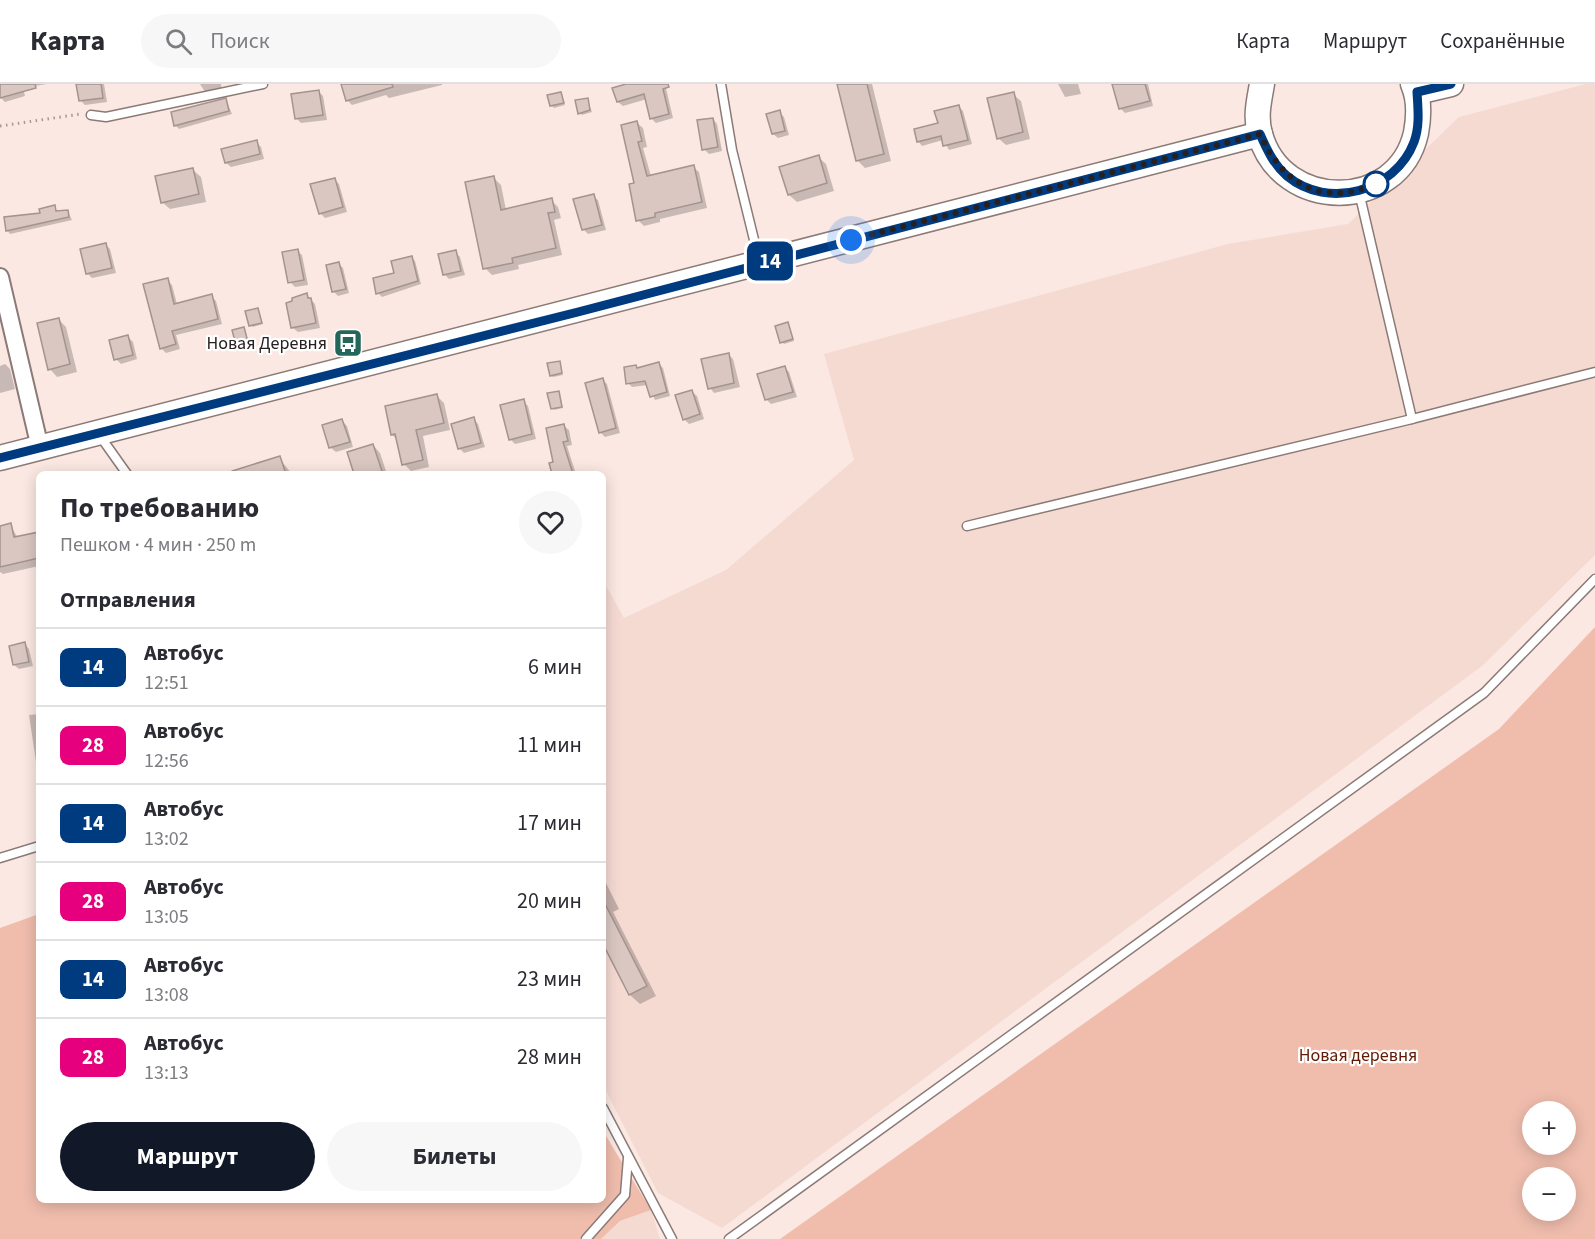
<!DOCTYPE html>
<html lang="ru">
<head>
<meta charset="utf-8">
<style>
  body { margin:0; font-family:"Source Sans 3",sans-serif; background:#f7f7f7; color:#2b2b33; height:100vh; display:flex; flex-direction:column; font-size:22px; white-space:nowrap }
  * { box-sizing:border-box; margin:0 }
  p { font-size:20px; color:#7c7c81 }
  .icon { flex:none; width:33px; height:33px; fill:none; stroke:currentColor; stroke-width:2; stroke-linecap:round; stroke-linejoin:round }
  .map { position:relative; flex:1; overflow:hidden }
  .drawer { position:absolute; left:36px; top:387px; width:570px; height:732px; display:flex; flex-direction:column; background:#fff; border-radius:9px; box-shadow:0 3px 15px #0003 }
  .drawer>* { flex:none }
  .badge { padding:0 12px; border-radius:9px; font-size:21px; line-height:39px }
  .tools { position:absolute; left:1522px; top:1017px; display:grid; gap:12px }
  .tools a { display:grid; place-items:center; width:54px; height:54px; border-radius:50%; background:#fff; box-shadow:0 3px 15px #0003; font-size:30px }
  .you { position:absolute; width:30px; height:30px; margin:-15px; border:4px solid #fff; border-radius:50%; background:#1a73e8; box-shadow:0 0 0 9px #1a73e833 }
  .map>.badge { position:absolute; translate:-50% -50%; box-shadow:0 0 0 3px #fff }
  h2 { padding:0 24px; font-size:22px; line-height:54px }
  .round { display:grid; place-items:center; flex:none; width:63px; height:63px; border-radius:32px; background:#f7f7f7 }
  .head { display:flex; align-items:center; justify-content:space-between; height:102px; padding:0 24px }
  h1 { font-size:28px; font-weight:700; line-height:45px }
  .button { display:flex; gap:12px; margin-top:auto; padding:12px 24px }
  .button a { flex:1; height:69px; border-radius:36px; background:#111827; color:#fff; font-size:24px; font-weight:700; line-height:69px; text-align:center }
  .button a+a { background:#f7f7f7; color:#2b2b33 }
  ul { padding:0; list-style:none }
  li { display:flex; align-items:center; gap:18px; height:78px; padding:0 24px; border-top:2px solid #e1e1e2 }
  li div { flex:1 }
  li b { display:block; font-size:22px }
  li em { font-style:normal }
  li .badge { min-width:66px; font-weight:700; text-align:center }
  header { display:flex; align-items:center; gap:36px; box-sizing:border-box; height:84px; padding:0 30px; background:#fff; border-bottom:2px solid #e1e1e2 }
  header strong { font-size:28px }
  nav { display:flex; gap:33px; margin-inline-start:auto; font-size:21px }
  .search { width:420px; height:54px; background:#f7f7f7; display:flex; align-items:center; gap:15px; box-sizing:border-box; padding:0 21px; border-radius:33px; color:#7c7c81; font-size:22px }
  .map>svg:first-child { display:block }
  .built { fill:#f5dad2 }
  .green { fill:#f0bdad; fill-rule:evenodd }
  .shadow { fill:#0003 }
  .building { fill:#dac7c2; stroke:#a4938e; stroke-width:1.5 }
  .lines { fill:none; stroke-linecap:round; stroke-linejoin:round }
  .lane-casing { stroke:#8b7a75; stroke-width:11 }
  .street-casing { stroke:#8b7a75; stroke-width:20 }
  .secondary-casing { stroke:#8b7a75; stroke-width:27 }
  .path { stroke:#a69894; stroke-width:3; stroke-dasharray:1.5 4.5; stroke-linecap:butt }
  .lane { stroke:#fff; stroke-width:8 }
  .street { stroke:#fff; stroke-width:16 }
  .secondary { stroke:#fff; stroke-width:24 }
  .line-casing { stroke:#fff; stroke-width:14 }
  .line { stroke:#003b80; stroke-width:9 }
  .walk { stroke:#27201e; stroke-width:6; stroke-dasharray:0 10.8 }
  .stop-dot { fill:#fff; stroke:#003b80; stroke-width:3 }
  .labels { text-anchor:middle; stroke-width:4.5; stroke-linejoin:round; paint-order:stroke }
  .poi-label { font-size:18px; fill:#27201e; stroke:#fff; text-anchor:end }
  .park-label { font-size:18px; fill:#631a02; stroke:#fff }
</style>
</head>
<body>
<header>
<strong>Карта</strong>
<div class="search"><svg class="icon" aria-label="search" viewBox="0 0 24 24"><circle cx="10" cy="10" r="6"/><path d="M15 15l6 6"/></svg>Поиск</div>
<nav><a>Карта</a><a>Маршрут</a><a>Сохранённые</a></nav>
</header>
<div class="map">
<svg width="1595" height="1155" viewBox="0 0 1595 1155">
  <rect width="100%" height="100%" fill="#fbe8e2"/>
  <g class="built">
    <polygon points="1586,0 1595,0 1595,471 1482,582 722,1144 658,1109 603,1001 603,496 624,534 726,486 854,376 824,270 1228,160 1348,140 1459,33"/>
    <polygon points="651,1126 660,1155 601,1155 620,1137"/>
  </g>
  <g class="green">
    <path d="M1595,543v612h-815l719,-510zM1533,1028h33v32h-33zM1533,1094h33v32h-33z"/>
    <polygon points="39,830 39,1116 603,1116 603,1047 651,1126 620,1137 601,1155 0,1155 0,844"/>
  </g>
  <g class="shadow">
    <polygon points="0,0 47,0 23,4 25,12 5,18 0,13"/>
    <polygon points="78,0 104,0 107,18 85,21 80,16"/>
    <polygon points="200,0 221,0 222,8 207,11"/>
    <polygon points="342,0 442,0 442,1 389,14 386,11 352,21 347,16"/>
    <polygon points="632,0 665,0 673,34 656,39 651,34 647,15 623,22 618,18"/>
    <polygon points="838,0 872,0 891,77 865,84 857,76"/>
    <polygon points="1058,0 1078,0 1081,10 1065,13"/>
    <polygon points="1118,0 1148,0 1153,22 1125,29 1120,24"/>
    <polygon points="319,8 323,12 327,36 301,39 296,34"/>
    <polygon points="560,9 565,21 554,24 552,22"/>
    <polygon points="1013,10 1021,17 1030,55 1006,61 998,54"/>
    <polygon points="587,15 592,28 582,31 580,29"/>
    <polygon points="226,16 232,30 179,45 175,41"/>
    <polygon points="959,23 963,27 972,60 949,66 943,56 922,62 918,57"/>
    <polygon points="779,28 784,33 789,51 778,54 773,50"/>
    <polygon points="713,35 717,40 722,67 709,70 704,65"/>
    <polygon points="637,39 643,44 647,63 643,64 651,92 693,83 699,88 707,124 660,135 660,138 644,142 638,136"/>
    <polygon points="256,58 261,63 264,75 231,83 226,79"/>
    <polygon points="818,73 826,80 834,107 797,118 789,111"/>
    <polygon points="193,86 201,93 206,118 170,125 162,118"/>
    <polygon points="494,94 501,101 506,126 551,116 558,123 561,134 554,136 562,171 518,181 519,185 492,191 485,184"/>
    <polygon points="334,95 339,100 347,128 325,134 320,129"/>
    <polygon points="593,112 598,116 606,146 588,150 583,145"/>
    <polygon points="54,123 59,129 68,128 72,136 10,150 7,146"/>
    <polygon points="105,160 110,165 116,189 92,194 87,189"/>
    <polygon points="297,167 302,171 308,201 295,203 290,198"/>
    <polygon points="455,168 460,173 465,191 449,195 444,190"/>
    <polygon points="411,173 415,177 421,200 382,213 378,209"/>
    <polygon points="338,179 343,184 349,209 338,212 333,207"/>
    <polygon points="167,196 172,201 177,220 211,212 216,217 222,240 176,251 180,265 166,269 161,264"/>
    <polygon points="306,211 315,220 320,244 298,248 293,244"/>
    <polygon points="257,225 263,240 253,243 251,241"/>
    <polygon points="58,235 66,243 77,288 57,293 50,285"/>
    <polygon points="787,240 794,257 784,260 782,258"/>
    <polygon points="244,244 249,259 239,262 237,260"/>
    <polygon points="128,253 133,258 137,275 121,280 116,275"/>
    <polygon points="728,270 733,275 740,303 714,309 710,304"/>
    <polygon points="559,278 563,291 553,293 551,291"/>
    <polygon points="5,280 10,285 15,305 0,309 0,282"/>
    <polygon points="659,280 663,284 670,312 655,316 648,301 632,303 628,299 636,283 639,285"/>
    <polygon points="785,284 789,288 797,313 771,320 766,315"/>
    <polygon points="602,295 607,300 620,349 605,353 600,348"/>
    <polygon points="559,308 563,324 554,326 552,324"/>
    <polygon points="692,308 697,312 704,335 689,340 684,335"/>
    <polygon points="437,312 444,319 450,346 423,352 429,383 411,387 404,380 398,356 392,351"/>
    <polygon points="523,317 528,322 536,355 515,360 510,355"/>
    <polygon points="473,335 478,340 485,363 464,369 459,364"/>
    <polygon points="342,337 347,342 353,363 336,368 331,364 324,342"/>
    <polygon points="564,342 569,346 572,361 567,362 576,390 554,390"/>
    <polygon points="373,361 380,369 387,390 355,390"/>
    <polygon points="279,374 292,390 238,390"/>
    <polygon points="10,441 18,454 39,450 39,482 3,490 0,488 0,443"/>
    <polygon points="25,560 29,565 33,582 19,585 14,581"/>
    <polygon points="39,630 39,698 29,631"/>
    <polygon points="603,793 619,825 613,828 656,912 640,920 630,911 603,857"/>
  </g>
  <g class="building">
    <polygon points="0,0 35,0 36,4 0,14"/>
    <polygon points="76,0 101,0 103,14 79,17"/>
    <polygon points="341,0 392,0 393,3 346,17"/>
    <polygon points="626,0 668,0 669,3 663,5 669,30 650,35 644,10 617,18 612,4"/>
    <polygon points="837,0 867,0 884,70 856,77"/>
    <polygon points="1112,0 1145,0 1150,17 1119,25"/>
    <polygon points="319,6 323,31 295,35 291,10"/>
    <polygon points="561,8 564,19 550,22 547,11"/>
    <polygon points="1014,8 1023,48 997,55 987,14"/>
    <polygon points="226,14 229,27 174,42 171,28"/>
    <polygon points="588,14 590,26 578,30 575,16"/>
    <polygon points="959,21 968,56 943,62 941,52 917,58 914,45 938,39 934,27"/>
    <polygon points="780,26 785,47 772,50 766,30"/>
    <polygon points="713,34 718,63 702,66 697,36"/>
    <polygon points="637,37 642,57 638,58 647,92 694,81 702,118 655,129 655,133 636,137 629,100 634,99 621,41"/>
    <polygon points="257,56 260,70 225,79 221,65"/>
    <polygon points="819,71 827,99 788,111 779,83"/>
    <polygon points="193,84 199,110 161,119 155,92"/>
    <polygon points="494,92 501,126 552,114 555,128 548,129 556,164 512,174 513,179 483,185 465,98"/>
    <polygon points="335,94 343,123 319,130 310,100"/>
    <polygon points="594,110 602,141 582,146 573,115"/>
    <polygon points="55,121 56,127 68,126 69,133 6,147 4,133 40,129 39,125"/>
    <polygon points="106,159 112,184 86,190 80,165"/>
    <polygon points="298,165 304,196 288,199 282,168"/>
    <polygon points="456,166 461,187 443,191 438,170"/>
    <polygon points="412,172 418,197 376,210 373,194 394,189 391,177"/>
    <polygon points="339,178 346,205 332,208 326,181"/>
    <polygon points="168,194 174,220 212,210 218,235 172,247 176,260 160,265 143,200"/>
    <polygon points="307,209 308,214 311,214 316,239 291,244 286,219 292,217 292,214"/>
    <polygon points="258,224 262,239 249,242 245,227"/>
    <polygon points="59,234 70,280 48,286 37,239"/>
    <polygon points="788,238 793,255 780,259 775,242"/>
    <polygon points="244,243 248,258 236,261 232,246"/>
    <polygon points="128,251 133,271 114,276 109,256"/>
    <polygon points="729,269 734,299 708,305 701,275"/>
    <polygon points="560,277 562,289 550,292 547,279"/>
    <polygon points="659,278 667,308 650,313 645,297 626,300 624,283 636,281 637,284"/>
    <polygon points="785,282 793,308 765,316 757,290"/>
    <polygon points="603,294 616,344 599,349 585,299"/>
    <polygon points="692,306 700,330 683,336 675,311"/>
    <polygon points="559,307 562,323 551,325 547,309"/>
    <polygon points="437,310 444,339 416,346 423,376 402,381 395,350 391,351 385,322"/>
    <polygon points="524,315 532,350 509,356 500,321"/>
    <polygon points="474,333 481,359 458,365 451,340"/>
    <polygon points="342,335 350,358 329,364 322,341"/>
    <polygon points="564,340 568,357 563,358 573,390 552,390 549,379 553,378 546,344"/>
    <polygon points="373,360 383,390 354,390 347,368"/>
    <polygon points="280,372 286,390 232,390 232,387"/>
    <polygon points="11,439 14,453 39,448 39,474 0,483 0,442"/>
    <polygon points="25,558 29,578 13,581 9,562"/>
    <polygon points="603,816 647,902 629,911 603,860"/>
  </g>
  <g class="lines">
    <g class="lane-casing">
      <g id="lane">
        <polyline points="721,0 732,66 759,176"/>
        <polyline points="91,31 106,33 263,0"/>
        <polyline points="1359,108 1412,335 1595,288"/>
        <polyline points="100,352 127,390"/>
        <polyline points="967,442 1412,335"/>
        <polyline points="0,774 39,762"/>
        <polyline points="603,1024 672,1155"/>
        <polyline points="586,1155 625,1111 628,1074"/>
        <polyline points="729,1155 1484,609 1595,495"/>
      </g>
    </g>
    <g class="street-casing">
      <polyline id="street" points="0,193 40,364"/>
    </g>
    <g class="secondary-casing">
      <g id="secondary">
        <path d="M1262,0c-3,17 -7,33 -2,50 21,78 138,79 156,-1 3,-16 4,-33 -3,-49"/>
        <polyline points="1417,8 1451,0"/>
        <polyline points="0,374 1260,50"/>
      </g>
    </g>
    <polyline class="path" points="0,42 81,30"/>
    <use href="#lane" class="lane"/>
    <use href="#street" class="street"/>
    <use href="#secondary" class="secondary"/>
  </g>
  <g class="lines">
    <g class="line-casing">
      <path id="line" d="M0,374l578,-146 682,-178c7,16 14,31 27,42 41,34 108,16 127,-34 6,-16 4,-33 3,-50l34,-8"/>
    </g>
    <use href="#line" class="line"/>
    <path class="walk" d="M851,156l409,-106c23,51 62,73 116,50"/>
  </g>
  <defs>
    <g id="bus-square" transform="scale(1.5)"><rect x="-9" y="-9" width="18" height="18" rx="4" fill="#226759" stroke="#fff"/><path d="M-5-6H5V4H4V6H2V4H-2V6H-4V4H-5ZM-3.5-4V0h7V-4ZM-3.5 1.2v1.5H-2V1.2ZM2 1.2v1.5H3.5V1.2Z" fill="#fff"/></g>
  </defs>
  <g fill-rule="evenodd">
    <use href="#bus-square" x="348" y="259"/>
  </g>
  <circle class="stop-dot" cx="1376" cy="100" r="12"/>
  <g class="labels">
    <g class="poi-label">
      <text x="327" y="265">Новая Деревня</text>
    </g>
    <g class="park-label">
      <text x="1358" y="977">Новая деревня</text>
    </g>
  </g>
</svg>
<div class="tools">
<a>+</a>
<a>−</a>
</div>
<div class="you" style="left:851px;top:156px"></div>
<b class="badge" style="left:770px;top:177px;background:#003b80;color:#fff">14</b>
<section class="drawer">
<div class="head"><div><h1>По требованию</h1><p>Пешком · 4 мин · 250 m</p></div><a class="round"><svg class="icon" aria-label="heart" viewBox="0 0 24 24"><path d="M12 20l-8-8c-3-5 5-10 8-4 3-6 11-1 8 4z"/></svg></a></div>
<h2>Отправления</h2>
<ul>
<li><span class="badge" style="background:#003b80;color:#fff">14</span><div><b>Автобус</b><p>12:51</p></div><em>6 мин</em></li>
<li><span class="badge" style="background:#e6007e;color:#fff">28</span><div><b>Автобус</b><p>12:56</p></div><em>11 мин</em></li>
<li><span class="badge" style="background:#003b80;color:#fff">14</span><div><b>Автобус</b><p>13:02</p></div><em>17 мин</em></li>
<li><span class="badge" style="background:#e6007e;color:#fff">28</span><div><b>Автобус</b><p>13:05</p></div><em>20 мин</em></li>
<li><span class="badge" style="background:#003b80;color:#fff">14</span><div><b>Автобус</b><p>13:08</p></div><em>23 мин</em></li>
<li><span class="badge" style="background:#e6007e;color:#fff">28</span><div><b>Автобус</b><p>13:13</p></div><em>28 мин</em></li>
</ul>
<div class="button"><a>Маршрут</a><a>Билеты</a></div>
</section>
</div>
</body>
</html>
